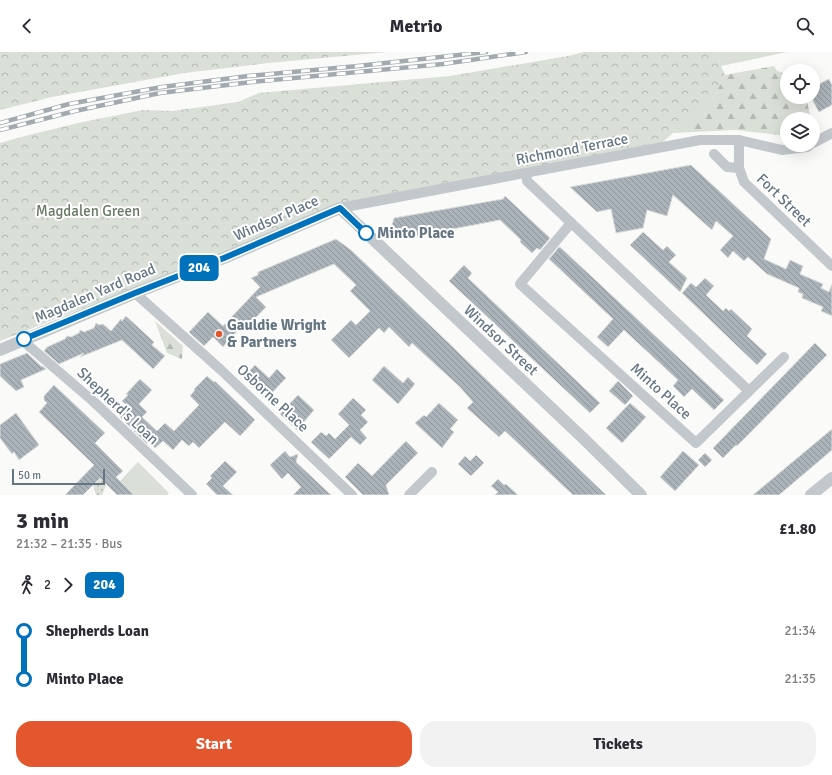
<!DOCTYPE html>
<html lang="en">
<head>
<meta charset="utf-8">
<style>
  body { margin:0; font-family:Signika,sans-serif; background:#f2f2f3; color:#2b2b33; height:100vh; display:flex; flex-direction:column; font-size:15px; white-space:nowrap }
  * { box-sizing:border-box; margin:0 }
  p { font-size:13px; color:#7c7c81 }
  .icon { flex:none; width:22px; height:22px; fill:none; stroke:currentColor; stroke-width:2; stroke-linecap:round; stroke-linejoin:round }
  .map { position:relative; height:443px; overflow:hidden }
  .side { display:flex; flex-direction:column; background:#fff; flex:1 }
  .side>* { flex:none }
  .badge { padding:0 8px; border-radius:6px; font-size:14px; line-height:26px }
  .tools { position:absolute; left:780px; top:12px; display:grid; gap:8px }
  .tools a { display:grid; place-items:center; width:40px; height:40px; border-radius:50%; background:#fff; box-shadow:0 4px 16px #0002; font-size:20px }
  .scale { position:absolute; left:12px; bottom:10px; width:93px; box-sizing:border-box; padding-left:4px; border:2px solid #657683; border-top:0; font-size:11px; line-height:14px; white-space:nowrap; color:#657683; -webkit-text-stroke:3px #fff; paint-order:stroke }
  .map>.badge { position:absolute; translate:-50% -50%; box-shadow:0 0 0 2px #fff }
  .legs { display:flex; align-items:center; gap:6px; height:44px; padding:0 16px; font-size:13px }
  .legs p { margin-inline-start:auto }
  .summary { display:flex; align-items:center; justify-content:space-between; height:68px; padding:0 16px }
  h1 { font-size:22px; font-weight:700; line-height:30px }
  .cta { display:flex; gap:8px; margin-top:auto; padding:8px 16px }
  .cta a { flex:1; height:46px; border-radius:16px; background:#e4572e; color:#fff; font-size:16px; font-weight:700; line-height:46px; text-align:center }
  .cta a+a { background:#f2f2f3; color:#2b2b33 }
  ul { padding:0 16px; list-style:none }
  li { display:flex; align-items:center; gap:14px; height:48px; font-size:15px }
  li i { display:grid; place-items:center; width:6px; height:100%; margin:0 5px; background:currentColor }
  li i::after { content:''; width:10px; height:10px; margin:-5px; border:3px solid; border-radius:50%; background:#fff }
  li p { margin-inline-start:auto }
  li:first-child i { background:linear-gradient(#0000 50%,currentColor 0) }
  li:last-child i { background:linear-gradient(currentColor 50%,#0000 0) }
  header { display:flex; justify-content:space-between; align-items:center; height:52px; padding:0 16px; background:#fff; font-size:18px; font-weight:700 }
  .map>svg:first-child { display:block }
  .grass { fill:url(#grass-dots) }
  .forest { fill:url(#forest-firs) }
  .park { fill:url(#park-crowns) }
  .garden { fill:#dadfd7 }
  .building { fill:url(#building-back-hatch); stroke:#dcdcda }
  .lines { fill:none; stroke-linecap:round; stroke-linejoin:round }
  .minor { stroke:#c3c8cc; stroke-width:10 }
  .tertiary { stroke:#c3c8cc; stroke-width:12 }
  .rail-casing { stroke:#a2aab0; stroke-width:4.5 }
  .rail { stroke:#fff; stroke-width:3; stroke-dasharray:9; stroke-linecap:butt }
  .line-1-casing { stroke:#fff; stroke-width:9 }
  .line-1 { stroke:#0072bc; stroke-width:6 }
  .stop-1-dot { fill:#fff; stroke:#0072bc; stroke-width:2 }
  .poi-dot { fill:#e4572e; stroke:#fff; stroke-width:1.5 }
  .labels { text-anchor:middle; stroke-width:4; stroke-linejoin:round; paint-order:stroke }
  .street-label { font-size:15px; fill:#657683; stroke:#fff }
  .park-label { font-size:15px; fill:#687a64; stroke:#fff }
  .stop-label { font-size:15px; font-weight:bold; fill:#657683; stroke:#fff; text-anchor:start }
  .poi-label { font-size:15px; font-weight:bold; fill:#657683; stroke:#fff; text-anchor:start }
</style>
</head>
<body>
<header><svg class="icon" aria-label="back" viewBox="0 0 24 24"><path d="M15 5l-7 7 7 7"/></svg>Metrio<svg class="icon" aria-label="search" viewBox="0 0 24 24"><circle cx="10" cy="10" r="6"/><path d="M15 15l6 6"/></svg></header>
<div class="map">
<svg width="832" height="443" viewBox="0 0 832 443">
  <defs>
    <pattern id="grass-dots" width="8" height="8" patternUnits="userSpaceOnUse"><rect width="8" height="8" fill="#dadfd7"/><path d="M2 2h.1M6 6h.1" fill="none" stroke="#b4b9b4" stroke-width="1.8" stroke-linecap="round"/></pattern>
    <pattern id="forest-firs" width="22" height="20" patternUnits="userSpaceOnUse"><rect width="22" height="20" fill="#dadfd7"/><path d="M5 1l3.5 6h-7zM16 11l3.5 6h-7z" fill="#b4b9b4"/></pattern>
    <pattern id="park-crowns" width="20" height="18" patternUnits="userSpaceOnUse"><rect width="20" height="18" fill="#dadfd7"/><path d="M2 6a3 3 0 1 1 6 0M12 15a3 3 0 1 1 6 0" fill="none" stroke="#b4b9b4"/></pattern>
    <pattern id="building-back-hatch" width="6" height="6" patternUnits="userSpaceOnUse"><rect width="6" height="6" fill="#aab3b9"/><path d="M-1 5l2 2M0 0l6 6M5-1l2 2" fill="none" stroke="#8e969c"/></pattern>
  </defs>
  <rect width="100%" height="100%" fill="#fafaf8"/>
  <polygon class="grass" points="100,425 107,430 102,443 96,443 93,433"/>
  <g class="forest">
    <polygon points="774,14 777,19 787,22 787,45 806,45 811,67 787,67 787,84 735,78 673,81 713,46 725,23"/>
    <polygon points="155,269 183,294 182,307 167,301"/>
  </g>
  <g class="park">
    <polygon points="0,0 387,0 268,11 184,21 52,45 0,58"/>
    <polygon points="584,0 715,0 725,23 712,48 659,93 342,153 0,289 0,91 25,84 78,71 143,58 172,59 238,50 259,41 450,24 568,4"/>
  </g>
  <g class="garden">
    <polygon points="715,0 787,0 721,14"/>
    <polygon points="138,410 169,441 167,443 134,443 120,429"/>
  </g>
  <g class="building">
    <polygon points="829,27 832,33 832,53 819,60 813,49 813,40 817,38 815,34"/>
    <polygon points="691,113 771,187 764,207 786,217 790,208 803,214 800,222 823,232 821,236 829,240 832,232 832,264 821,259 823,255 802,246 803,242 798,240 799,236 767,222 748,205 744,209 733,199 728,206 720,198 733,184 716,169 712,178 673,143 667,164 647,158 643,176 616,181 611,157 597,160 570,135"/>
    <polygon points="505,144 550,186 540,198 537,196 532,201 520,190 521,188 500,168 405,186 392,173 394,166 503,147"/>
    <polygon points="643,180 663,198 667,194 676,203 669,210 687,226 680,240 630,193"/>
    <polygon points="336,187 351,198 455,297 462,304 606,443 573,443 505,379 499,385 467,356 473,350 460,335 412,291 409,295 389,275 384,281 379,276 349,306 331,288 351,268 356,273 370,259 350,239 356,233 334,212 256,245 266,255 243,279 243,278 240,280 238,278 223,295 213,285 204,294 189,280 208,260 223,274 260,235 251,226 258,223 258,220"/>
    <polygon points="559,195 561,196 724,348 714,358 692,337 684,345 673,334 678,328 624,278 608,295 597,285 613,267 549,207"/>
    <polygon points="464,213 472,221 468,226 600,351 590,361 449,229"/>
    <polygon points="705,226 714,234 706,243 723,259 726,256 729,259 731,257 752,277 747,284 767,302 757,313 682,241 691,231 696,235"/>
    <polygon points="126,264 154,290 152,293 165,304 153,317 122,288 80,305 84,301 59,312 44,299 47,295 65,287 67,284 71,285 79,281 80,278 84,280 94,276 96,271 99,273 103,272 111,279 121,267 122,269"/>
    <polygon points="815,291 827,303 737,394 736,393 723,406 713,396"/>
    <polygon points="27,301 42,315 42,314 46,317 21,328 24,335 16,339 0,324 0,312"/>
    <polygon points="255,313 269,326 277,317 286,326 266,347 243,326"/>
    <polygon points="384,314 403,331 408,325 415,332 398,352 372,328"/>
    <polygon points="207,324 214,330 215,329 255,368 240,384 225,370 199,396 193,390 189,394 182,388 173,398 163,389 155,396 149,390 147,392 120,365 129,356 122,349 128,343 126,342 140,327 152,338 139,352 147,360 142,365 157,379 165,371 174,379 199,353 190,344 195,338 194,337"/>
    <polygon points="618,329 633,344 625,353 609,339"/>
    <polygon points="54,333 105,381 95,391 123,419 116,425 134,443 117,443 100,426 83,443 65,443 94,413 39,360 47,351 44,348 44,344"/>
    <polygon points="298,343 314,358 297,378 280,362"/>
    <polygon points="353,346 366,358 361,363 368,370 360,378 367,386 360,393 351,385 329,407 311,390 321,380 326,384 329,381 335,387 349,373 338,362"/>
    <polygon points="439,351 458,368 450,377 454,380 442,396 415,371 424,363 426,365"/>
    <polygon points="630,351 646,365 622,391 606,376"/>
    <polygon points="16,361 39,393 19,408 14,400 12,402 0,386 0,373"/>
    <polygon points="832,377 832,398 825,404 779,443 753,443"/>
    <polygon points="406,389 418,401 386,433 389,443 363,443 345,425 358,411 372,424"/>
    <polygon points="285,399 290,405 298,402 296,410 331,443 293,443 301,435 288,421 282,427 270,413"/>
    <polygon points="683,399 699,413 675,439 660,425"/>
    <polygon points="705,401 712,408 705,415 698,408"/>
    <polygon points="476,403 484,411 471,424 458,412 465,404 470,409"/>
    <polygon points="225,409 237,420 223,434 233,443 217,443 206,432 212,426 210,424"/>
    <polygon points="498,427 504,433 506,432 518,443 495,443 498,440 491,434"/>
  </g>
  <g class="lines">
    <g class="minor">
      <polyline points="739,88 739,116 744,130 832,214"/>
      <polyline points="813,91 832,81"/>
      <polyline points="714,102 727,115 739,116"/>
      <polyline points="526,121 527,129 749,339"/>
      <polyline points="340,156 700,88 739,88 782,98 807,95 810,93"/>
      <polyline points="571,171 520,232 696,391 784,305"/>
      <polyline points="135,241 221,318 352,443"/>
      <polyline points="22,288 94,350 192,443"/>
      <polyline points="409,443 432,420"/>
    </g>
    <g class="tertiary">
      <polyline points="0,298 135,241 224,206 340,156 584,387 641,443"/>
      <polyline points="811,443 832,426"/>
    </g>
    <g class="rail-casing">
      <g id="rail">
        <polyline points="0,71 69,52 162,35 248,24 358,14 486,0"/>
        <polyline points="0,78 75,59 160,41 252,30 443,12 526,0"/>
      </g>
    </g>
    <use href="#rail" class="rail"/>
  </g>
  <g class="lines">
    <g class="line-1-casing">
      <polyline id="line-1" points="24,287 135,241 224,206 340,156 366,181"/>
    </g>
    <use href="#line-1" class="line-1"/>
  </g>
  <g class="stop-1-dot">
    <circle cx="366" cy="181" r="7"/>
    <circle cx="24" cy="287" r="7"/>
  </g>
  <circle class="poi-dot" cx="219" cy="282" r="4"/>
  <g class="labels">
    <g class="street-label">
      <text transform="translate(572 97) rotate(-11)" y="5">Richmond Terrace</text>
      <text transform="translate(784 148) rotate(44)" y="5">Fort Street</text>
      <text transform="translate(276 166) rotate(-24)" y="5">Windsor Place</text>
      <text transform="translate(95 241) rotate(-23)" y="5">Magdalen Yard Road</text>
      <text transform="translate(501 288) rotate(43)" y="5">Windsor Street</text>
      <text transform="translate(661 339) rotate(42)" y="5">Minto Place</text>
      <text transform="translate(273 346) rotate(43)" y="5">Osborne Place</text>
      <text transform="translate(118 354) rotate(43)" y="5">Shepherd's Loan</text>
    </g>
    <g class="park-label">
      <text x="88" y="164">Magdalen Green</text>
    </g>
    <g class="stop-label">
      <text x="377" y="186">Minto Place</text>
    </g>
    <g class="poi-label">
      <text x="227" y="278">Gauldie Wright<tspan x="227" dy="17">&amp; Partners</tspan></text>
    </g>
  </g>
</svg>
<div class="tools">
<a><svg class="icon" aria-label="locate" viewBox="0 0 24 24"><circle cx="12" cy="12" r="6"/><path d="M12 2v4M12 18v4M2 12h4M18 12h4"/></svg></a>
<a><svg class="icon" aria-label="layers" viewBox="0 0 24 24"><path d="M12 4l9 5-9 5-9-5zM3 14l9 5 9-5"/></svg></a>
</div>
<div class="scale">50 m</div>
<b class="badge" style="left:199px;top:216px;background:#0072bc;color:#fff">204</b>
</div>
<section class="side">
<div class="summary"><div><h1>3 min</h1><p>21:32 – 21:35 · Bus</p></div><b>£1.80</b></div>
<div class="legs"><svg class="icon" aria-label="walk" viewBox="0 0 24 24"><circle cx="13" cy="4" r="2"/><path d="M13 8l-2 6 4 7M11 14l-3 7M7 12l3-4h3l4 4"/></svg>2<svg class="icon" aria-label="forward" viewBox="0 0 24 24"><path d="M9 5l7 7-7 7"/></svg><b class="badge" style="background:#0072bc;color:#fff">204</b></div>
<ul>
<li><i style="color:#0072bc"></i><b>Shepherds Loan</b><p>21:34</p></li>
<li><i style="color:#0072bc"></i><b>Minto Place</b><p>21:35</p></li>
</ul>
<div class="cta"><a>Start</a><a>Tickets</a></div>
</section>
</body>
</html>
